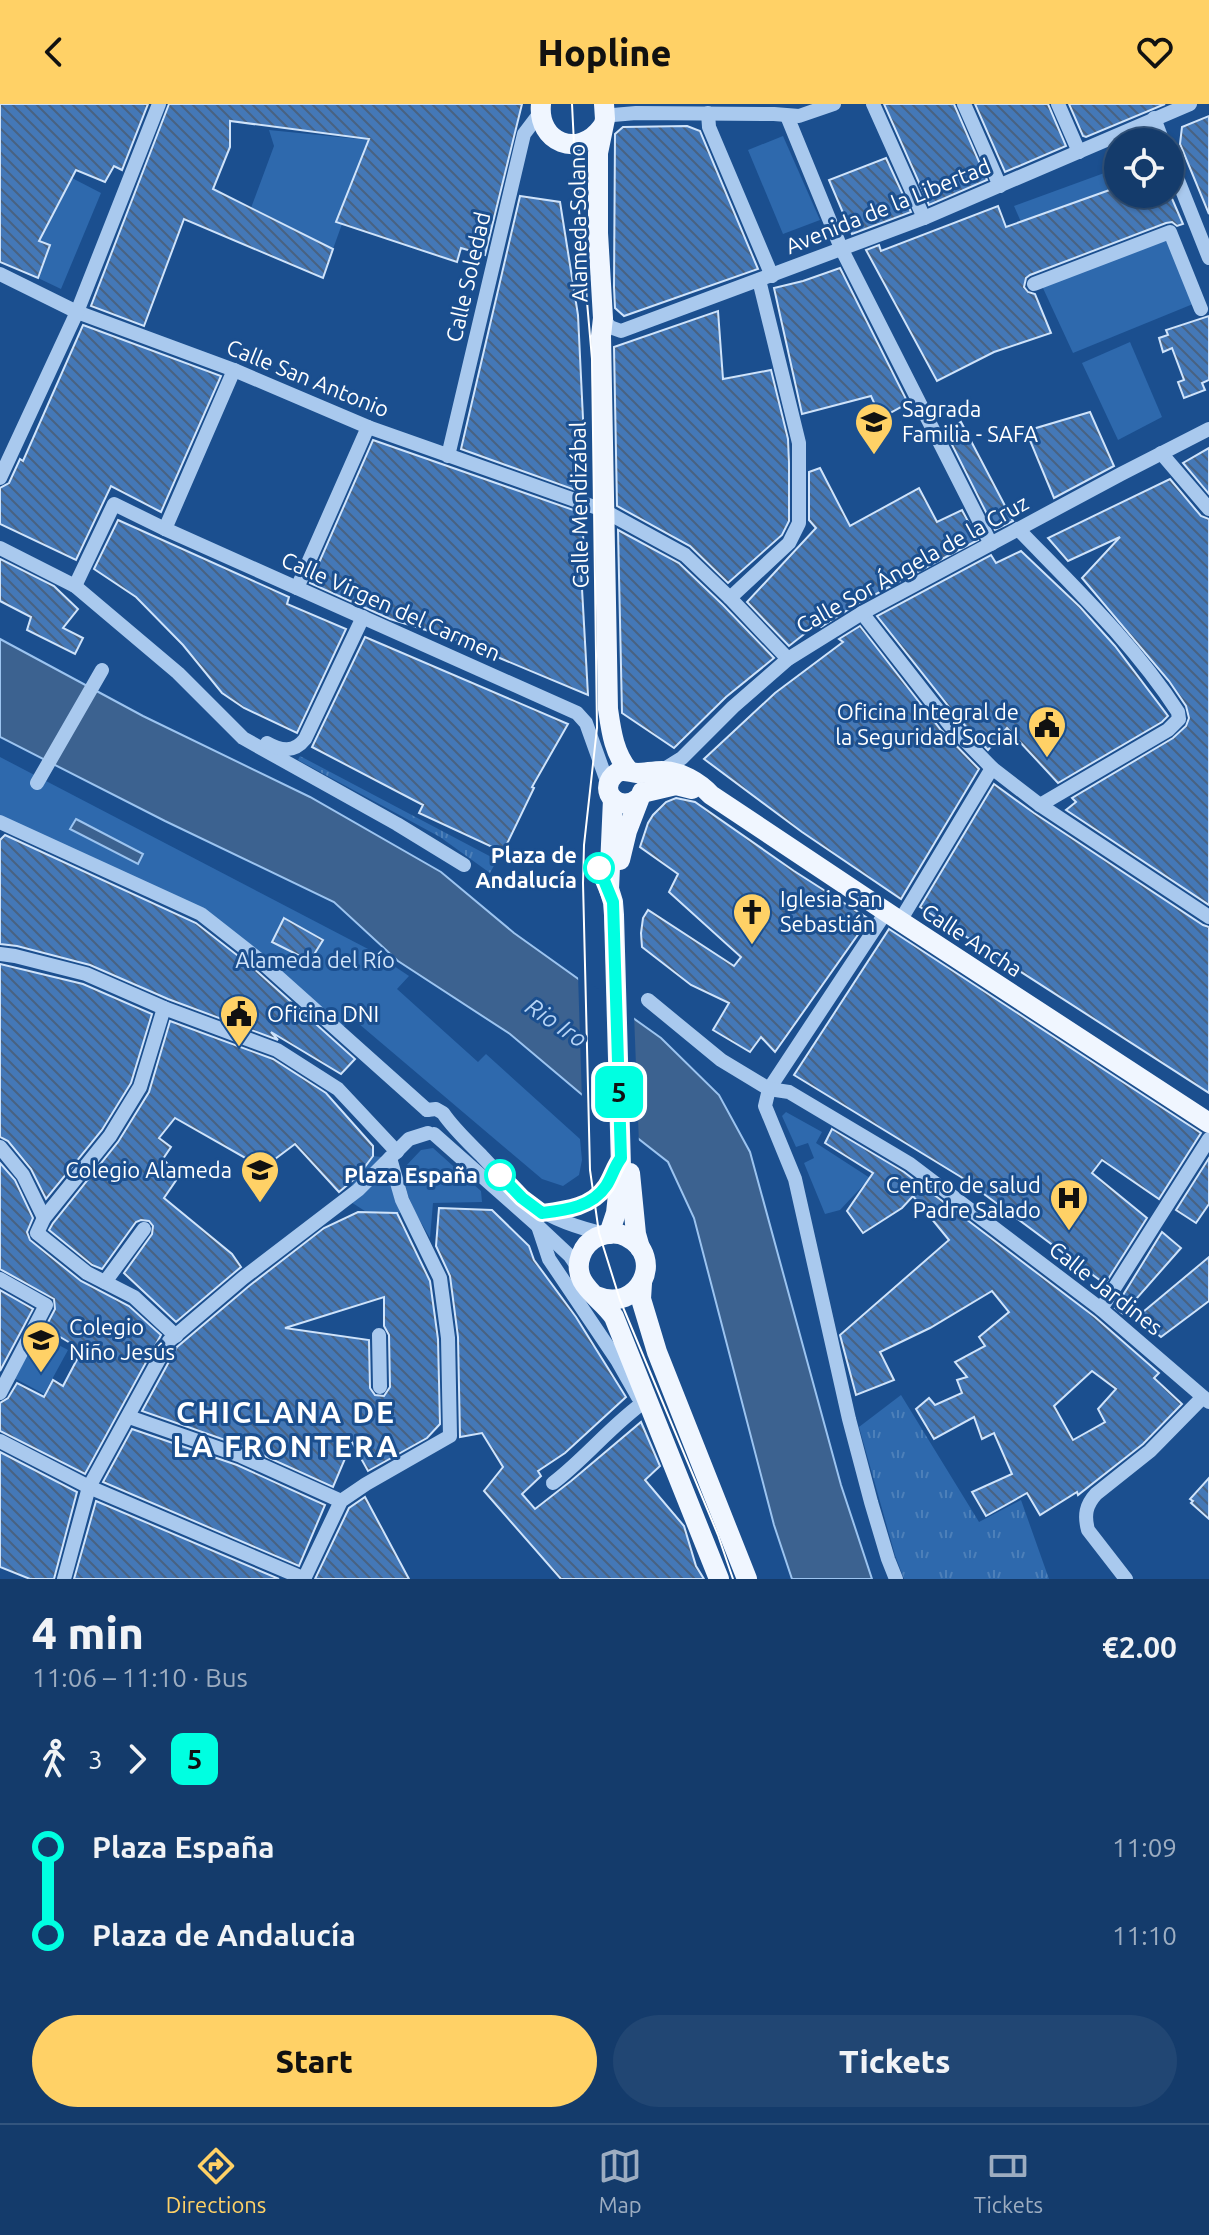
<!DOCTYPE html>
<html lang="en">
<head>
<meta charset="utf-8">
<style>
  body { margin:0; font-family:Ubuntu,sans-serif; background:#214673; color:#f1f3f6; height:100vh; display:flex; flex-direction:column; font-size:30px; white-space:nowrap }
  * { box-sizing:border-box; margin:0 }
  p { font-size:26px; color:#9dadc1 }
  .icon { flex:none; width:44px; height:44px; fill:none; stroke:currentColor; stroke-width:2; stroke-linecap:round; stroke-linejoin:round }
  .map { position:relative; height:1475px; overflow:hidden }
  .details { display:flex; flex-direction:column; background:#143b6b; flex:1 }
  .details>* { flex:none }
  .badge { padding:0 16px; border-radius:12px; font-size:28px; line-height:52px }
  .controls { position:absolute; left:1104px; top:24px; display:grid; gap:16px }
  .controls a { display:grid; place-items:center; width:80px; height:80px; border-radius:50%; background:#143b6b; box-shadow:0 2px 6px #0004,0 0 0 2px #33557e; font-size:40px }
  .map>.badge { position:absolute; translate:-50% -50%; box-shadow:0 0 0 4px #fff }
  .legs { display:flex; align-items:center; gap:12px; height:88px; padding:0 32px; font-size:26px }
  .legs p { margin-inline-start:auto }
  .overview { display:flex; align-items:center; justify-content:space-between; height:136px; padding:0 32px }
  h1 { font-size:44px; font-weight:800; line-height:60px }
  .action { display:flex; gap:16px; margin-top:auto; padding:16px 32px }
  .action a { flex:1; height:92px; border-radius:48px; background:#ffd166; color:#111; font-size:32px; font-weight:800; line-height:92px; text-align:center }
  .action a+a { background:#214673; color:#f1f3f6 }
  ul { padding:0 32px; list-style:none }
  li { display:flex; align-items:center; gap:28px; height:88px; font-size:30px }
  li i { display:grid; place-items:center; width:12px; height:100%; margin:0 10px; background:currentColor }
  li i::after { content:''; width:20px; height:20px; margin:-10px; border:6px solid; border-radius:50%; background:#143b6b }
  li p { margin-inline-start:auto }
  li:first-child i { background:linear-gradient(#0000 50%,currentColor 0) }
  li:last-child i { background:linear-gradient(currentColor 50%,#0000 0) }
  header { display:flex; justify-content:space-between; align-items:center; height:104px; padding:0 32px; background:#ffd166; color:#111; font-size:36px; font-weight:800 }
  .dock { display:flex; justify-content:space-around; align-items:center; height:112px; border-top:2px solid #33557e; background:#143b6b; font-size:22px; color:#9dadc1 }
  .dock a { display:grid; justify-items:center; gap:4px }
  .dock .selected { color:#ffd166 }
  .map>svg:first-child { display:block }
  .grass { fill:url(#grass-tufts) }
  .park { fill:#2e69ad }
  .water { fill:#3c6290; stroke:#9cc4f0; stroke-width:2 }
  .pier { fill:#1b4f8f }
  .building { fill:url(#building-back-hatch); stroke:#cfe3fa; stroke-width:2; fill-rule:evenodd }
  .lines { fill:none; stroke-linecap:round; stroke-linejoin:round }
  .minor { stroke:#a9c9ee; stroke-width:14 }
  .major { stroke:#f0f6ff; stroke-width:20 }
  .tram { stroke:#fff; stroke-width:2 }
  .line-1-casing { stroke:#fff; stroke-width:18 }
  .line-1 { stroke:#00ffe1; stroke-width:12 }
  .stop-1-dot { fill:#fff; stroke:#00ffe1; stroke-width:4 }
  .labels { text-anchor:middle; stroke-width:6; stroke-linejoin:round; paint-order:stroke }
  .street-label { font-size:22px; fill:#fff; stroke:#1b4f8f }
  .poi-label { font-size:22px; fill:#fff; stroke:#1b4f8f; text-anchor:start }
  .stop-label { font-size:22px; font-weight:bold; fill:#fff; stroke:#1b4f8f; text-anchor:end }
  .park-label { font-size:22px; fill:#cfe3fa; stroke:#1b4f8f }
  .water-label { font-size:24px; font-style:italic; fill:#b5d3f5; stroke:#1b4f8f }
  .district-label { font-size:30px; font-weight:bold; letter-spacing:2px; fill:#fff; stroke:#1b4f8f }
</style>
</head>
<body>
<header><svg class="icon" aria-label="back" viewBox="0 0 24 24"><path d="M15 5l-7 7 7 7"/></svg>Hopline<svg class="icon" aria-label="heart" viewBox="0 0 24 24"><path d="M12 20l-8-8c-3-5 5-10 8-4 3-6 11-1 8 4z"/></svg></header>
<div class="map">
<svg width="1209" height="1475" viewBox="0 0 1209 1475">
  <defs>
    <pattern id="grass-tufts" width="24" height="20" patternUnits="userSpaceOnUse" patternTransform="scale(2)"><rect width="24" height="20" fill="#2e69ad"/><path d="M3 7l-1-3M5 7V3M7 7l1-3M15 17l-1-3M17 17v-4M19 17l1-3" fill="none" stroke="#4d80b9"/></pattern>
    <pattern id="building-back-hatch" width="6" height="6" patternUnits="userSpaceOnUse" patternTransform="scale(2)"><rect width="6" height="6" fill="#4478b7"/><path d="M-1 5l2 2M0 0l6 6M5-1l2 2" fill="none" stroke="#486282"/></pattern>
  </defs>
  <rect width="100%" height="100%" fill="#1b4f8f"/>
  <g class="grass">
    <polygon points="300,652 497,756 490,769 440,733 298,656"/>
    <polygon points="901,1291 979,1418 1021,1396 1049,1475 904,1475 895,1451 859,1323"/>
  </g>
  <g class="park">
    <polygon points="269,26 399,39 361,56 336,118 342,120 333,145 251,104 274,42"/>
    <polygon points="783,32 820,116 783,130 748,46"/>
    <polygon points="1118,64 1118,83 1021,118 1014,102"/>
    <polygon points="72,74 101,89 61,185 38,174 49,141 39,137 47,120 27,92 56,106"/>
    <polygon points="1168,133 1193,200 1073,249 1042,182"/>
    <polygon points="1130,238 1162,313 1118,336 1082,259"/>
    <polygon points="0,653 370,846 409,872 397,885 478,958 486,950 580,1035 582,1056 579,1071 563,1082 542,1075 352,914 341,925 201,810 0,718"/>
    <polygon points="786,1008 822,1028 816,1039 870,1074 840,1106 825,1110 804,1059 814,1054 808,1039 796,1043 782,1012"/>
    <path d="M433,1044l48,43 1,11 -49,1 -3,35c-13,-23 -27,-43 -26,-70l17,-18z"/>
    <polygon points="373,1052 390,1054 400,1109 368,1109 343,1093"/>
    <polygon points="38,1230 68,1246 44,1290 14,1274"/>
  </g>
  <g class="water">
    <polygon points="0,535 143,612 310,693 441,768 514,829 661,934 719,991 750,1048 841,1381 872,1475 792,1475 774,1421 694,1114 668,1058 580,989 510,930 398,857 334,798 165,717 0,633"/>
    <polygon points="76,715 143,750 138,760 70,725"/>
  </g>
  <polygon class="pier" points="578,871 634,910 639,1040 582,996"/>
  <g class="building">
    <polygon points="0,0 148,0 122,66 114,62 105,78 76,66 39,137 50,141 38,174 0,158"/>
    <polygon points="169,0 522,0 485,151 461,144 457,158 336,118 369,35 230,17 230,43 213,85 333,145 323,174 184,115 144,222 91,202"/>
    <polygon points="884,0 954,0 987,76 929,101"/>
    <polygon points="975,0 1048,0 1066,42 1005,68"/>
    <polygon points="1069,0 1165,0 1086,33 1083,32"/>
    <polygon points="1209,12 1209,110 1180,40 1182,23"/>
    <polygon points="687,22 700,27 758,165 624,212 615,204 614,183 615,30 623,23"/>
    <polygon points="886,54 911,108 852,130 829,76"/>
    <polygon points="1118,83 1118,90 1170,90 1183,120 1177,122 1172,118 1166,119 1030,171 1026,174 1024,183 1028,188 1035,190 1051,229 994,248 937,277 866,146 879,141 881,147 998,102 1006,123"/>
    <polygon points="520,92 560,98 578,211 586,377 585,382 578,387 461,345"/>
    <polygon points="840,164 908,299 881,314 871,292 802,310 774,184 803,177"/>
    <polygon points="718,207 723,275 771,266 788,335 789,359 789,417 782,431 728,479 690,442 617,402 614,243"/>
    <polygon points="1209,212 1209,276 1202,279 1205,286 1184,294 1178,278 1184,276 1172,244 1163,248 1159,234 1168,231 1166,226"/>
    <polygon points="83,221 221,272 161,408 111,382 76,456 0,420 0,384 9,379 20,355 23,357"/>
    <polygon points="1090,308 1114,362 1054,394 1026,327"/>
    <polygon points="961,318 1013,417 995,426 945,327"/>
    <polygon points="373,336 582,409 584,450 580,449 588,591 452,534 390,515 310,479"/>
    <polygon points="1209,344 1209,390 1183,359"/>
    <polygon points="820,364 850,422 919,384 937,418 962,406 978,436 857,500 821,523 817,520 789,542 747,498 816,424 809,416 809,368"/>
    <polygon points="1170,375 1201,412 1209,415 1209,801 1066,706 1076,698 1072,694 1173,634 1186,622 1189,614 1186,602 1169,577 1082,474 1120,433 1068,457 1048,434"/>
    <polygon points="118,416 289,493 287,500 346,525 297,629 244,604 222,589 183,541 136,493 94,465"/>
    <polygon points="618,426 679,459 723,501 774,554 726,593 674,644 622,609"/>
    <polygon points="1021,447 1080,503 1115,542 1168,612 1162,618 1058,679 1007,624 988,646 957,613 877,512 991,451 996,459"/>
    <polygon points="0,455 54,482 78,505 63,524 83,534 75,550 27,526 31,513 0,497"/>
    <polygon points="860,522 941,626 979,665 901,795 802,728 704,655 775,589 843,538 839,535"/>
    <polygon points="365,533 568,620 532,683 534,684 503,748 419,709 423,701 312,643"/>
    <polygon points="994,680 1034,709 1203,821 1209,823 1209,989 920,803"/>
    <polygon points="676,694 695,698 794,767 869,815 775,948 761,933 750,948 713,926 729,899 691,881 642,843 641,829 643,814 648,806 734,862 741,853 669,788 678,770 640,743 648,719 653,711 666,698"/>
    <polygon points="5,731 196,819 251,862 355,955 341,970 271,928 278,936 168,895 90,861 17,842 0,840 0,736"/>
    <polygon points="284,814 323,836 310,857 272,838"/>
    <polygon points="889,825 1201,1029 1159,1095 1102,1056 1092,1069 1147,1114 1105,1180 961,1073 794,971"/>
    <polygon points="0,860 83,880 152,910 131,979 102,1026 46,1095 31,1065 8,1037 0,1033"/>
    <polygon points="170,917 273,955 326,989 373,1042 373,1052 358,1072 339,1088 295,1040 263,1064 175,1014 159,1034 171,1043 163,1055 179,1072 164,1094 232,1150 241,1163 176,1218 124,1169 152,1130 153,1122 149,1117 141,1116 136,1118 102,1165 92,1161 49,1126 53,1119 118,1038 149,988"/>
    <path d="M832,1025l72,43 191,145 64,56 -5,5 28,26 -39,40 -65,51 -1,-3 -37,23 -13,-22 -41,23 -14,-24 40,-18 -18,-41 -12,6 -8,-22 -40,22 -18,-30 13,-11 6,7 27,-12 -5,-13 10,-3 -12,-15 30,-16 -6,-9 30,-25 -17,-21 -62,37 -50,24 14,28 -38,15 -16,-60 109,-95 -36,-44 -11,12 -39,25 -16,-22 26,-38 -48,-30zM1092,1267l24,18 -18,20 7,13 -32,18 -19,-34z"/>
    <polygon points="1209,1054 1209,1100 1196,1119 1176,1106"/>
    <polygon points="0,1059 15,1076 33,1114 27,1128 30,1136 81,1177 129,1202 161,1231 85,1370 0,1327 0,1299 8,1294 17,1279 44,1293 53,1276 63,1282 82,1246 45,1224 55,1205 54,1195 0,1165"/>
    <polygon points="439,1104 492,1106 529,1142 534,1156 576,1213 626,1293 565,1349 538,1367 541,1372 522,1390 535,1405 571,1377 641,1318 660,1362 645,1376 684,1422 696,1462 704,1475 561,1475 484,1387 503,1363 482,1329 460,1333 458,1233 450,1172 436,1142"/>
    <path d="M358,1108l39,1 33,68 8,58 2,85 -13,14 -59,33 -16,-29 -19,45 -88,-40 -103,-36 35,-64 72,-61 75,-58zM384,1193v29l5,9 1,52 -6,9 -9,-1 -5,-7 -1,-48 -84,-12z"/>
    <polygon points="1162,1128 1181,1144 1123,1210 1115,1204"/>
    <polygon points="1209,1153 1209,1197 1161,1233 1137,1213"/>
    <polygon points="0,1186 33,1205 0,1267"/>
    <polygon points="132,1325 237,1361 325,1401 299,1462 103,1378"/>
    <polygon points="0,1348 77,1388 54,1475 30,1475 0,1463"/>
    <polygon points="1209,1374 1209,1415 1191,1399 1193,1397 1190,1395"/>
    <polygon points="365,1393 409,1475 315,1475 349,1404"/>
    <polygon points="96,1397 279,1475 74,1475"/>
  </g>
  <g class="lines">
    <g class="minor">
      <polyline points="873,0 924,114"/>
      <polyline points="964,0 1000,82"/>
      <polyline points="1058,0 1079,48"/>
      <polyline points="708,9 709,23 772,172"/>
      <polyline points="787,12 841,144 991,440"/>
      <polyline points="1154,14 1163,38"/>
      <polyline points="605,15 613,11 636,9 774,10 799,12 834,0"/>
      <polyline points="1170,56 1209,154"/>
      <polyline points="0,170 77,208 234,266 368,323 603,406 685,451 730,494 788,555"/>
      <polyline points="1034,180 1170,128 1201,205"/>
      <polyline points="603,214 610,223 621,227 924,114 1190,0"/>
      <polyline points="1161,349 1209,405"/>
      <polyline points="448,352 524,30 540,9"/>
      <polyline points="0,374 77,208 159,0"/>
      <polyline points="165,425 234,266"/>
      <path d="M1018,425c56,58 116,115 160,183l1,7 -11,11 -128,75"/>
      <polyline points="0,444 75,482 178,569 243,634 397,720 464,761"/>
      <polyline points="75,482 114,400 165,425 577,609 586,619 609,683"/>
      <polyline points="297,484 368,323"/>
      <polyline points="730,494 789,439 799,419 799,339 759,176"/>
      <polyline points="862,509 949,620 992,664 1040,701 1209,813"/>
      <path d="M267,639c14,8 27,10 38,-4l58,-122"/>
      <polyline points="661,667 682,654 733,603 788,555 862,509 1121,370 1209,325"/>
      <polyline points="37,679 102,566"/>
      <polyline points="0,718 201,810 257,854 427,1006"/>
      <polyline points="886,808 769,985 765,1002 795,1075 849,1315 871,1398 888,1455 896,1475"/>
      <polyline points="900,817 992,664"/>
      <polyline points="0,850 15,852 86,870 164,904 277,946 338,985 397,1048"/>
      <polyline points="648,896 721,956 769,985 789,988 910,1060 1101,1205 1209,1298"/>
      <polyline points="164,904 140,983 110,1032 44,1114 37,1129 87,1169 134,1193 176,1232"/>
      <path d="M427,1006l9,-1 7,4c10,15 25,29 38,42 44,47 59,64 124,79"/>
      <polyline points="434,1030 538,1122 570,1152 579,1165"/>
      <polyline points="0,1043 23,1071 44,1114"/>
      <path d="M543,1109c25,-3 51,-7 65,-30 3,-6 5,-13 8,-19"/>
      <polyline points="538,1122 549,1155 617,1256 638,1293"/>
      <polyline points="0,1175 46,1201 0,1289"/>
      <polyline points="105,1178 144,1125"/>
      <polyline points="1101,1205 1209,1035"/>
      <polyline points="379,1231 380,1283"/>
      <polyline points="129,1313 241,1352 341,1397"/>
      <polyline points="0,1337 89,1383 305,1475"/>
      <path d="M553,1379c33,-25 59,-59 95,-84"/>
      <polyline points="64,1475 89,1383 169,1237 243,1174 358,1086 409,1035 428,1029"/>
      <polyline points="304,1475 341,1397 366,1380 450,1332 448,1234 440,1174 402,1096 390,1054"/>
      <path d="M1126,1475l-38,-49c-4,-15 -2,-25 8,-36l54,-43 53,-54"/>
    </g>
    <g class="major">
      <path d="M541,0c-4,39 38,55 61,23"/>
      <path d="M604,0l1,15 -7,34v80l5,85 -2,18 7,373c3,21 6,45 21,62"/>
      <polyline points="642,689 676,681 692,685"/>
      <path d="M639,694c-19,16 -42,-6 -25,-23 7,-7 14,-3 23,-2 8,0 16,-2 25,-2 18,0 37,11 49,24l189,126 309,202"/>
      <polyline points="620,756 627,727 642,688"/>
      <polyline points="630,1069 636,1130 640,1144"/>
      <polyline points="609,1130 616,1109 621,1063 614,811 613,798 609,785 613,695"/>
      <polyline points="642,1179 641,1195 657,1248 747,1475"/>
      <path d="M596,1192c43,18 70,-39 31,-59 -9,-5 -20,-4 -30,0 -8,4 -13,10 -16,18 -11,29 20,42 33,62l105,262"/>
    </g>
    <polyline class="tram" points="572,0 575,60 592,255 594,403 597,624 584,741 583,779 590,1066 599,1129 620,1196 718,1431 733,1475"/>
  </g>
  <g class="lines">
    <g class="line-1-casing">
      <path id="line-1" d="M500,1071l22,23 20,15c24,-3 50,-6 64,-27 6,-9 8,-19 15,-28l-8,-256 -14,-34"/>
    </g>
    <use href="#line-1" class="line-1"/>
  </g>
  <defs>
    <g id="school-pin" transform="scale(2)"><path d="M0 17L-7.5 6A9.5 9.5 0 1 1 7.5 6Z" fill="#ffd166" stroke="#1b4f8f"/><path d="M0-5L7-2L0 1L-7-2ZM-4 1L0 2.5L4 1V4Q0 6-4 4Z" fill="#111"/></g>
    <g id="civic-pin" transform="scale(2)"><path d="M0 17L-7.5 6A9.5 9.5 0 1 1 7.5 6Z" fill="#ffd166" stroke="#1b4f8f"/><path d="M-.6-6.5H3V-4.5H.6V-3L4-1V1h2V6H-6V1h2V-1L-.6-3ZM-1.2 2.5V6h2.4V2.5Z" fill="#111"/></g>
    <g id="church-pin" transform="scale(2)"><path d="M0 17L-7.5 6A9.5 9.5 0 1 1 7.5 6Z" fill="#ffd166" stroke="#1b4f8f"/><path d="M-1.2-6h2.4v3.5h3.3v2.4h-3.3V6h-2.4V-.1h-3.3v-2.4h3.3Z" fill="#111"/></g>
    <g id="hospital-pin" transform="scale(2)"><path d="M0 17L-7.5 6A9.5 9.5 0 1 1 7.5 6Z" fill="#ffd166" stroke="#1b4f8f"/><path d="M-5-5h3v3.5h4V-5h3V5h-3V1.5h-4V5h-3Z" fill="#111"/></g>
  </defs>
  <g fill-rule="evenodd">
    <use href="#school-pin" x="874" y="318"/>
    <use href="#civic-pin" x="1047" y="621"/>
    <use href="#church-pin" x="752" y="808"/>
    <use href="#civic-pin" x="239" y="910"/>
    <use href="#school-pin" x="260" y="1066"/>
    <use href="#hospital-pin" x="1069" y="1094"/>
    <use href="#school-pin" x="41" y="1236"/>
  </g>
  <g class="stop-1-dot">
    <circle cx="599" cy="764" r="14"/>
    <circle cx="500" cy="1071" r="14"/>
  </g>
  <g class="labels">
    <g class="street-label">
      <text transform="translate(888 102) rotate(-22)" y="8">Avenida de la Libertad</text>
      <text transform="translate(578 119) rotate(-91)" y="8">Alameda Solano</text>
      <text transform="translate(468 173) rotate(-77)" y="8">Calle Soledad</text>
      <text transform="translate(308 274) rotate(22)" y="8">Calle San Antonio</text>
      <text transform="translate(579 401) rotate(-91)" y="8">Calle Mendizábal</text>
      <text transform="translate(912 460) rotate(-29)" y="8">Calle Sor Ángela de la Cruz</text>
      <text transform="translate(391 502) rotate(24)" y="8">Calle Virgen del Carmen</text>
      <text transform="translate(972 836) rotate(33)" y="8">Calle Ancha</text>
      <text transform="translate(1106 1184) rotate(38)" y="8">Calle Jardines</text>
    </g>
    <g class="poi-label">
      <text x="902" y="313">Sagrada<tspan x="902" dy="25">Familia - SAFA</tspan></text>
      <text x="1019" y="616" text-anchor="end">Oficina Integral de<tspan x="1019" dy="25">la Seguridad Social</tspan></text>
      <text x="780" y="803">Iglesia San<tspan x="780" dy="25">Sebastián</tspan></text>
      <text x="267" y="918">Oficina DNI</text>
      <text x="232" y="1074" text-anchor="end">Colegio Alameda</text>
      <text x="1041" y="1089" text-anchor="end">Centro de salud<tspan x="1041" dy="25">Padre Salado</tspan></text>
      <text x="69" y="1231">Colegio<tspan x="69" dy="25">Niño Jesús</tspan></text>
    </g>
    <g class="stop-label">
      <text x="577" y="759">Plaza de<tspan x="577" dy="25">Andalucía</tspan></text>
      <text x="478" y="1079">Plaza España</text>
    </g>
    <g class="park-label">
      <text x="315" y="864">Alameda del Río</text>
    </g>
    <g class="water-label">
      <text transform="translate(556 919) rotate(34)" y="8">Rio Iro</text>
    </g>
    <g class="district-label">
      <text x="286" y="1319">CHICLANA DE<tspan x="286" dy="34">LA FRONTERA</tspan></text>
    </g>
  </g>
</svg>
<div class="controls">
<a><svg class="icon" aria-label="locate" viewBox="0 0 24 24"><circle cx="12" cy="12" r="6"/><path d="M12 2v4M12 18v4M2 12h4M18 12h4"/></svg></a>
</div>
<b class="badge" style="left:619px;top:988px;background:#00ffe1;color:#111">5</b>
</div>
<section class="details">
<div class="overview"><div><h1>4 min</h1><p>11:06 – 11:10 · Bus</p></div><b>€2.00</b></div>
<div class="legs"><svg class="icon" aria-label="walk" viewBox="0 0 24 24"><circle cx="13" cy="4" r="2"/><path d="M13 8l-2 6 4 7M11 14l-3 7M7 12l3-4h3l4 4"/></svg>3<svg class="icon" aria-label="forward" viewBox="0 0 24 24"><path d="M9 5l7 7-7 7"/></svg><b class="badge" style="background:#00ffe1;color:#111">5</b></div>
<ul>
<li><i style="color:#00ffe1"></i><b>Plaza España</b><p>11:09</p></li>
<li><i style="color:#00ffe1"></i><b>Plaza de Andalucía</b><p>11:10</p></li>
</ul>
<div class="action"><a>Start</a><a>Tickets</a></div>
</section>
<nav class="dock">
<a class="selected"><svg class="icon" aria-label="directions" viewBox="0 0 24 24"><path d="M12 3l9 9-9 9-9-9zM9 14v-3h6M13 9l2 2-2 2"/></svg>Directions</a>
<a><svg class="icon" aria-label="map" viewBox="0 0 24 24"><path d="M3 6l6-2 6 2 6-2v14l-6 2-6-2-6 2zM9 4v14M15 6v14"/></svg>Map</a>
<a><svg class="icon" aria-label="tickets" viewBox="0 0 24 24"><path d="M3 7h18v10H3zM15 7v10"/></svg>Tickets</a>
</nav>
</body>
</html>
